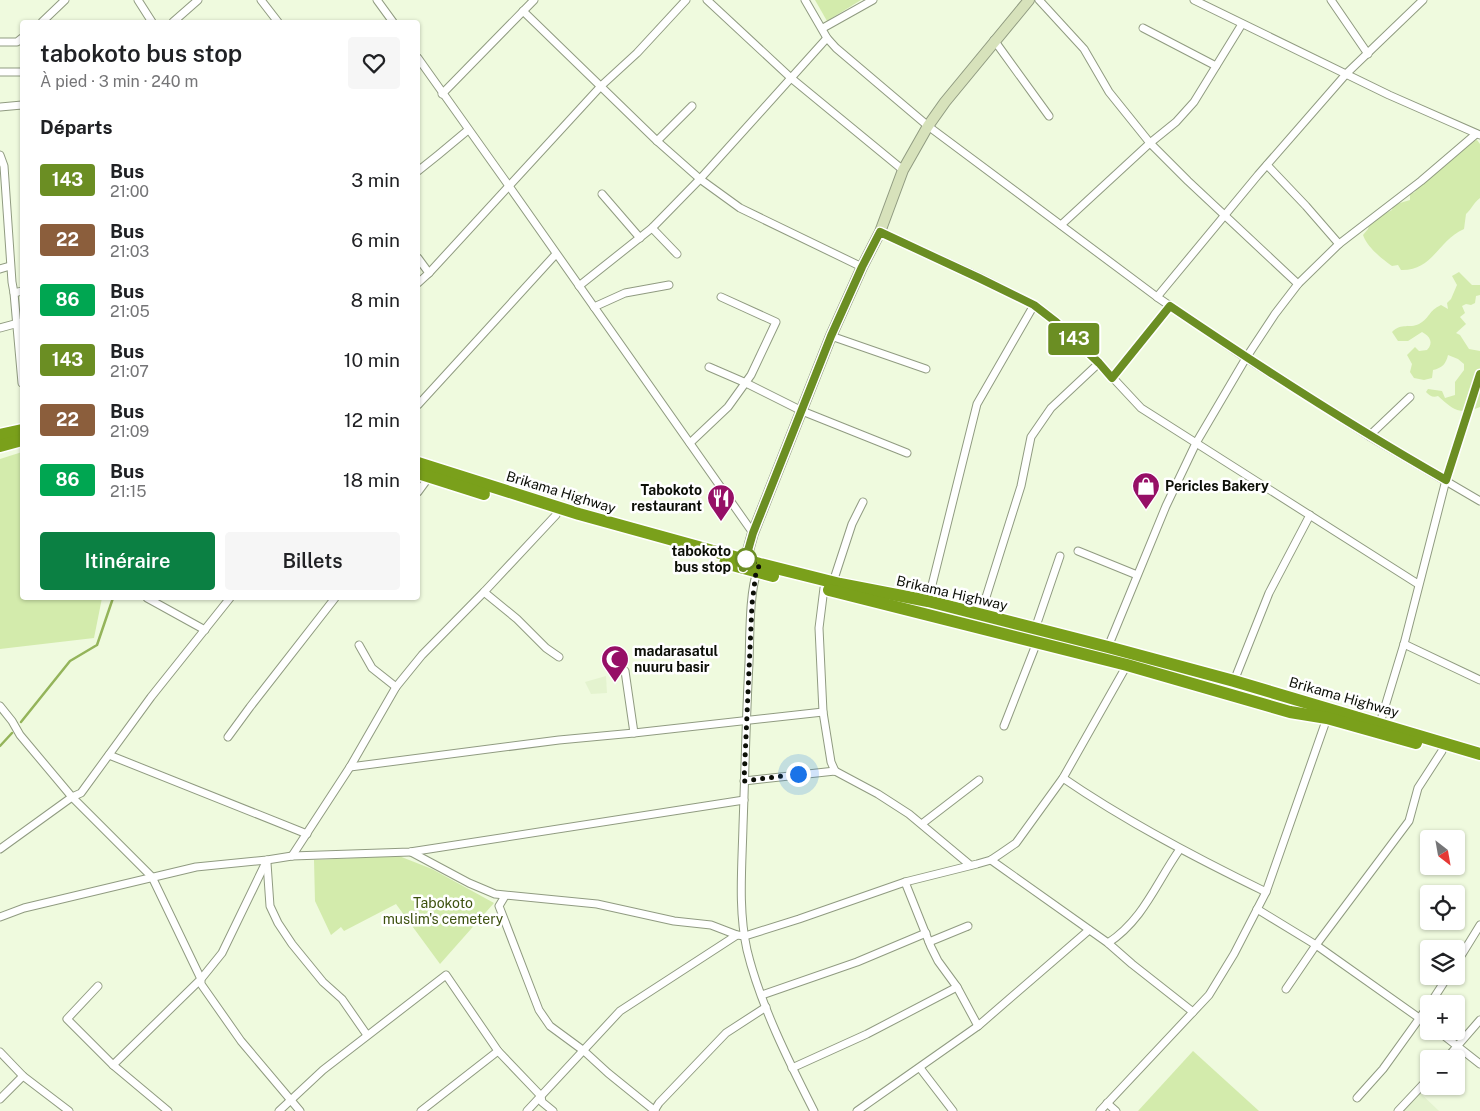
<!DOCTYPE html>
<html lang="fr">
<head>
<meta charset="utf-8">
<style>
  body { margin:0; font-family:"Public Sans",sans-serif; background:#f6f6f6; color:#202124; height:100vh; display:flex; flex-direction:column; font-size:19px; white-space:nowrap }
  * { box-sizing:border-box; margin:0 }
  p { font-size:16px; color:#757577 }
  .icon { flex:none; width:28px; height:28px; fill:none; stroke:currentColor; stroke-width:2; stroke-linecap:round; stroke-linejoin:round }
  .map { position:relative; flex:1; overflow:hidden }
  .panel { position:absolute; left:20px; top:20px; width:400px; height:580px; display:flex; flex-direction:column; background:#fff; border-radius:5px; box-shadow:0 1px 4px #0004 }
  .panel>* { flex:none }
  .badge { padding:0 10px; border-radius:4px; font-size:18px; line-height:32px }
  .needle { width:32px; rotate:149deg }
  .tools { position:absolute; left:1420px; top:830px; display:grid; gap:10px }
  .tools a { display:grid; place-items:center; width:45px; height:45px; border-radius:5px; background:#fff; box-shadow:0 1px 4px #0004; font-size:25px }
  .you { position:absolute; width:25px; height:25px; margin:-12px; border:4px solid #fff; border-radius:50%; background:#1a73e8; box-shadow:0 0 0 8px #1a73e833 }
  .map>.badge { position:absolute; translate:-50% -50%; box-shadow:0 0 0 2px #fff }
  h2 { padding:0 20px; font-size:19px; line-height:45px }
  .round { display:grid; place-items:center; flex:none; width:52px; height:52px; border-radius:5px; background:#f6f6f6 }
  .overview { display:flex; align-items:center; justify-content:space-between; height:85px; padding:0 20px }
  h1 { font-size:24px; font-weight:600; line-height:38px }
  .button { display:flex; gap:10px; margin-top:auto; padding:10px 20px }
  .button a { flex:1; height:58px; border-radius:5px; background:#0b8043; color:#fff; font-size:20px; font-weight:600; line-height:58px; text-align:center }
  .button a+a { background:#f6f6f6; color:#202124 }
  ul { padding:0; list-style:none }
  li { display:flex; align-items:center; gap:15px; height:60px; padding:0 20px }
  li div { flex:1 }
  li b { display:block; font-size:19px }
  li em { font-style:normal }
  li .badge { min-width:55px; font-weight:700; text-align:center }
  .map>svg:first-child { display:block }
  .built { fill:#e4f3cf }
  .green { fill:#d3ebac }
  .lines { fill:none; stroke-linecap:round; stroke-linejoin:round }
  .stream { stroke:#94b45a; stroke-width:2.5 }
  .street-casing { stroke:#909b81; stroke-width:9 }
  .secondary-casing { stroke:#909b81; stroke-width:12 }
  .highway-casing { stroke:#fff; stroke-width:15 }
  .street { stroke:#fff; stroke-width:7 }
  .secondary { stroke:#d7e2bb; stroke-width:10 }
  .highway { stroke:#7aa01b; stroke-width:12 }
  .line-casing { stroke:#fff; stroke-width:11 }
  .line { stroke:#6b8e23; stroke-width:8 }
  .walk { stroke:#0c0f07; stroke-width:5; stroke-dasharray:0 9 }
  .stop-dot { fill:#fff; stroke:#6b8e23; stroke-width:2.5 }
  .labels { text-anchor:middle; stroke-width:5; stroke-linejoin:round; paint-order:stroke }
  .poi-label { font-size:14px; font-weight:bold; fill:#0c0f07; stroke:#fff; text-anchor:start }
  .street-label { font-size:14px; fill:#0c0f07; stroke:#fff }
  .stop-label { font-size:14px; font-weight:bold; fill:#0c0f07; stroke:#fff; text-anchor:end }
  .park-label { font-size:14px; fill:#3d510f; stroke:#fff }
</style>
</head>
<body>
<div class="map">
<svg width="1480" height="1111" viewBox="0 0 1480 1111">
  <rect width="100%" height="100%" fill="#effade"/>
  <g class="built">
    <polygon points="606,676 607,693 591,694 585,682"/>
    <polygon points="1419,1092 1439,1111 1400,1111"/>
  </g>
  <g class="green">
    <polygon points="815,0 861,0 827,21"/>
    <path d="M1477,140l3,4v54c-7,5 -8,11 -14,16l-2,15c-26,11 -31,42 -63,41l-3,-5 -6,1c-10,-7 -25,-19 -29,-31l5,-6 2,-8 22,-11 1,-5 17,-5v-6l5,-2 2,-5 15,-15 -1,-4 20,-11 19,-15z"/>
    <path d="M1459,272l13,13h8v10l-4,1 -1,7 -4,2 -5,-1 -4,2 3,7 -5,4 6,7 -10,9 4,2 9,14 11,2v56c-21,9 -27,2 -42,-11 -5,2 -8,0 -12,-4l2,-3 14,2 3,7 10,-3v-13l9,-12v-6l-6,-5 -10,-4c-2,9 -6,13 -15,15l-1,8 -8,2 -10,-2 -4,-6 2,-8 -5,-9 8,-8 4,4 8,-1c7,-7 3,-14 -5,-18l-14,9h-10l-6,-9c10,-10 17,-3 27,-8 12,-7 9,-13 22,-19l7,4 -1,-6 4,-4 6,-14 -5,-9z"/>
    <polygon points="22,452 22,598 102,598 94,638 0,649 0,459"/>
    <polygon points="399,856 432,869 494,903 440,964 396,904 344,931 341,927 331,935 315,901 314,860"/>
    <polygon points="1193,1051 1259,1111 1138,1111"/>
  </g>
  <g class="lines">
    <g class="stream">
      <polyline points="21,722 70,661 97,645 113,598"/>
      <polyline points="0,746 12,733"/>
    </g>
    <g class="street-casing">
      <g id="street">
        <polyline points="138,0 152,22"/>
        <polyline points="261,0 278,22"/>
        <polyline points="377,0 393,22"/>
        <polyline points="707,0 791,78 903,170"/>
        <polyline points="805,0 827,38 836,48 928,126 1157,297 1246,358 1369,436 1480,501"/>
        <polyline points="1039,0 1084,49 1109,92 1150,143 1188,181 1298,284"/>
        <polyline points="1194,0 1389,95 1480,135"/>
        <polyline points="1331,0 1368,54"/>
        <polyline points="523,11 657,141 700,179 740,208 862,267"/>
        <polyline points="42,22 65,0"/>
        <polyline points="173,22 198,0"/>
        <polyline points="823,28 873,0"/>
        <polyline points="1143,28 1216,66"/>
        <polyline points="994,40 1049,116"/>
        <polyline points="0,42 17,42 22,38"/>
        <polyline points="418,58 509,186 753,533"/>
        <polyline points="0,72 22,72"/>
        <polyline points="442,94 534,0"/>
        <polyline points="0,107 22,105"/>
        <polyline points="657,141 692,106"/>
        <polyline points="0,155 4,166 12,282 14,293 22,383"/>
        <polyline points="1267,165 1306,206 1339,244"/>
        <polyline points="418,171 438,155 468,130"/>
        <polyline points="602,194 640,238"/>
        <polyline points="1061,225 1150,143 1176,122 1194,102 1242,24"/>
        <polyline points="652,228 677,254"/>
        <polyline points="880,232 979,277 1034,305 1056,322 1099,363 1141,408 1418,584"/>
        <polyline points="418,258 429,273"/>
        <polyline points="0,269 10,266"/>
        <polyline points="418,283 429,273 601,86 637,53 686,0"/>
        <polyline points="579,286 652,228 700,179 827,38"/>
        <polyline points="14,293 22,291"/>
        <polyline points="1157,297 1258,175 1347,73 1423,0"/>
        <polyline points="594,307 625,293 669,285"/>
        <polyline points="0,328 22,322"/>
        <polyline points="831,336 926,369"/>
        <polyline points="709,367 746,383 802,411 907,453"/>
        <polyline points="1112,378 1170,306"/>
        <polyline points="418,405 556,254"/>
        <polyline points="1369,436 1410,397"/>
        <polyline points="690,443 728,407 751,375 776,322 721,297"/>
        <polyline points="418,492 429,477"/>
        <polyline points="1078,551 1137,575"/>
        <path d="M758,569c-9,22 -8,69 -9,94 -3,54 -4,109 -6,163 -1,41 -5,84 4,124 13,54 42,112 67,161"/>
        <polyline points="833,582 852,524 863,502"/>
        <polyline points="824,588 819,628 823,712 831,762 835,771"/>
        <polyline points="484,592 517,619 546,648 559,657"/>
        <polyline points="147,598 205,630"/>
        <polyline points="928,601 977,404 1034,305"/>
        <polyline points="981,613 1021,486 1031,437 1051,408 1099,363"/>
        <polyline points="1035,629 1060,556"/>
        <polyline points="1404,644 1480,680"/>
        <polyline points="359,645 372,668 396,687"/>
        <polyline points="1108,647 1166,506 1196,443 1246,358 1275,314 1298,284 1339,244 1421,181 1476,134"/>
        <polyline points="625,671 634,733"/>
        <polyline points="1234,681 1269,593 1310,515"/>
        <polyline points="0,706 12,721 20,735 72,797 152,877 201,979 113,1065"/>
        <polyline points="1380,723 1404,644 1446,480 1480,374"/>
        <polyline points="1004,726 1037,642"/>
        <polyline points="228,737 250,707 335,598"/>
        <polyline points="109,755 307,834"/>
        <polyline points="350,767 559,740 634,733 823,712"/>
        <path d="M1063,778c64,44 133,80 203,114"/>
        <polyline points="744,781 835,771 878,794 909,814 970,865"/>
        <polyline points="923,823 979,780"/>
        <polyline points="0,849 72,797 81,793 151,697 230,598"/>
        <polyline points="411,852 469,883 495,894 597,904 674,921 711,925 737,935"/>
        <polyline points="292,856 350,767 396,687 422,655 484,592 556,515"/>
        <polyline points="267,860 222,953 201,979 201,984 241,1041 300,1111"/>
        <polyline points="991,860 1108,943 1132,964 1193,1012"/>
        <polyline points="267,863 270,906 278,923 292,944 323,982 342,999 367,1035"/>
        <polyline points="905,882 931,947 938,961 957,987 978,1026"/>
        <polyline points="505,896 499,906 539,1010 550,1026 584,1051 608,1073 655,1111"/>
        <polyline points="1257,909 1316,945 1429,1025"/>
        <polyline points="0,917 24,908 196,867 267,860 292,856 410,852 744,800"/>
        <polyline points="929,942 968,926"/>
        <path d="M1108,943c36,-24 48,-60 72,-94"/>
        <polyline points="1456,964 1480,925"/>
        <polyline points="98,986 67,1019 113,1065 168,1111"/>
        <polyline points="1286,989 1316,945 1409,821 1418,788 1442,751"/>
        <polyline points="762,995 857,962 926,933"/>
        <polyline points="1430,1004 1448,976"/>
        <polyline points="1438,1031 1480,1064"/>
        <polyline points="0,1052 23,1076 69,1111"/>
        <polyline points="1446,1059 1480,1020"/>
        <polyline points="792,1068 867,1034 957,987"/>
        <polyline points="920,1068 953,1111"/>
        <polyline points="1357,1098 1383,1069 1429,1005"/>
        <polyline points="0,1099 23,1076"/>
        <polyline points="1107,1103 1116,1111"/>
        <polyline points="279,1111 323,1070 446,975 498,1051 541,1096 542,1102 553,1111"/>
        <polyline points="421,1111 498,1051"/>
        <polyline points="527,1111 620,1011 737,935 745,936 799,919 905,882 977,864 991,860 1000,854 1016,843 1063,778 1127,665"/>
        <polyline points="654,1111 659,1103 726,1033 766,1007"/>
        <polyline points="857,1111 978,1026 1089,930"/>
        <polyline points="1100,1111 1209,995 1234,954 1266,892 1327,718"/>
        <polyline points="1398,1111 1429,1078"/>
      </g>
    </g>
    <g class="secondary-casing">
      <polyline id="secondary" points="744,565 753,533 831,336 862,267 880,232 903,170 928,126 945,102 1029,0"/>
    </g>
    <g class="highway-casing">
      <g id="highway">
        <polyline points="0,435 22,430"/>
        <polyline points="0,446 22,440"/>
        <polyline points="418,463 579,514 760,564 840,584 928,601 1108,647 1234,681 1480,754"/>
        <polyline points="418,473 484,494"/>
        <polyline points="725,563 773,576"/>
        <polyline points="829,590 1127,665 1290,712 1327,718 1416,743"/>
      </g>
    </g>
    <use href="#street" class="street"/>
    <use href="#secondary" class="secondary"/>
    <use href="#highway" class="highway"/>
  </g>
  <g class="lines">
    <g class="line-casing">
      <path id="line" d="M743,568l10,-35 78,-197 31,-69 18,-35 99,46 55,27 22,17 43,41 13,15 58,-72c90,61 181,120 276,174l34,-106"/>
    </g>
    <use href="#line" class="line"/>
    <polyline class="walk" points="746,559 760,564 756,572 752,604 744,781 798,774"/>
  </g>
  <defs>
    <g id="shop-pin" transform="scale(1.4375)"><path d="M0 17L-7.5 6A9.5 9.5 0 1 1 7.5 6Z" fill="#960f66" stroke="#fff"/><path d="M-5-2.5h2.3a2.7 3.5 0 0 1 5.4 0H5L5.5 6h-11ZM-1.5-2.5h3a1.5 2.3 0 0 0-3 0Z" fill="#fff"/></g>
    <g id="restaurant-pin" transform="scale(1.4375)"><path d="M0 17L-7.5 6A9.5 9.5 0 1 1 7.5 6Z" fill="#960f66" stroke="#fff"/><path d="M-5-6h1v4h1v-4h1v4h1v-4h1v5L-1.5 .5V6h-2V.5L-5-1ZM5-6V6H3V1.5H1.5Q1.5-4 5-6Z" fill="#fff"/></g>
    <g id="mosque-pin" transform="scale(1.4375)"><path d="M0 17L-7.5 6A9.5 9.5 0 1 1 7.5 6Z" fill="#960f66" stroke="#fff"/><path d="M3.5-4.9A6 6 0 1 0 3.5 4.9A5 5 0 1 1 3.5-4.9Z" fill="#fff"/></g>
  </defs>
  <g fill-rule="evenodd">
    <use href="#shop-pin" x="1146" y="486"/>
    <use href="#restaurant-pin" x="721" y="498"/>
    <use href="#mosque-pin" x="615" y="659"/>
  </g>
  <circle class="stop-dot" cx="746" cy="559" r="10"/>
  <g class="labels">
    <g class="poi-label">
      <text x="1165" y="491">Pericles Bakery</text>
      <text x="702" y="495" text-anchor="end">Tabokoto<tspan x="702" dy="16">restaurant</tspan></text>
      <text x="634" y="656">madarasatul<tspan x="634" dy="16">nuuru basir</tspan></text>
    </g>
    <g class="street-label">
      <text transform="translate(561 492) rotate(17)" y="5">Brikama Highway</text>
      <text transform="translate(952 593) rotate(13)" y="5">Brikama Highway</text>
      <text transform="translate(1344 697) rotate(16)" y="5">Brikama Highway</text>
    </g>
    <g class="stop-label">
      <text x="731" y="556">tabokoto<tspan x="731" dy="16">bus stop</tspan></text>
    </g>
    <g class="park-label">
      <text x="443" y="908">Tabokoto<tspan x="443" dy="16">muslim's cemetery</tspan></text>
    </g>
  </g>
</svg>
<div class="tools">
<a><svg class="needle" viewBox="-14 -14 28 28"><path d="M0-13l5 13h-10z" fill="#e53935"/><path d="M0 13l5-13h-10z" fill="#757577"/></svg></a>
<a><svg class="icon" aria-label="locate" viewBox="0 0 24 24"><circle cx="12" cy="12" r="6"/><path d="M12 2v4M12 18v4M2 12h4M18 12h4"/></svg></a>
<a><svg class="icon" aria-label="layers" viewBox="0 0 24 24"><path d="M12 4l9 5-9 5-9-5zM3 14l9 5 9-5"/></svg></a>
<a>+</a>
<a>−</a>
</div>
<div class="you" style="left:798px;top:774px"></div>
<b class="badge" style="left:1074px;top:339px;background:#6b8e23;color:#fff">143</b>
<section class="panel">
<div class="overview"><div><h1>tabokoto bus stop</h1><p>À pied · 3 min · 240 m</p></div><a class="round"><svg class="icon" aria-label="heart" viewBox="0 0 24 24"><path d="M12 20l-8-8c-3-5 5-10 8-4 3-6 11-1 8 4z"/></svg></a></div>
<h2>Départs</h2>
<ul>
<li><span class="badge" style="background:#6b8e23;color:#fff">143</span><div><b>Bus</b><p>21:00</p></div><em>3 min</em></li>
<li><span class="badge" style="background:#8b5e3c;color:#fff">22</span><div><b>Bus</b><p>21:03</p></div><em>6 min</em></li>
<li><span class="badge" style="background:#00a651;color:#fff">86</span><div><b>Bus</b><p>21:05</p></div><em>8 min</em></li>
<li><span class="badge" style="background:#6b8e23;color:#fff">143</span><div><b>Bus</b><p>21:07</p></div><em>10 min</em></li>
<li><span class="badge" style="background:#8b5e3c;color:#fff">22</span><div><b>Bus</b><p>21:09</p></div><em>12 min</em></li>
<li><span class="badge" style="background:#00a651;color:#fff">86</span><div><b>Bus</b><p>21:15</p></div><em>18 min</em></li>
</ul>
<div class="button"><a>Itinéraire</a><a>Billets</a></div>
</section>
</div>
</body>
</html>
